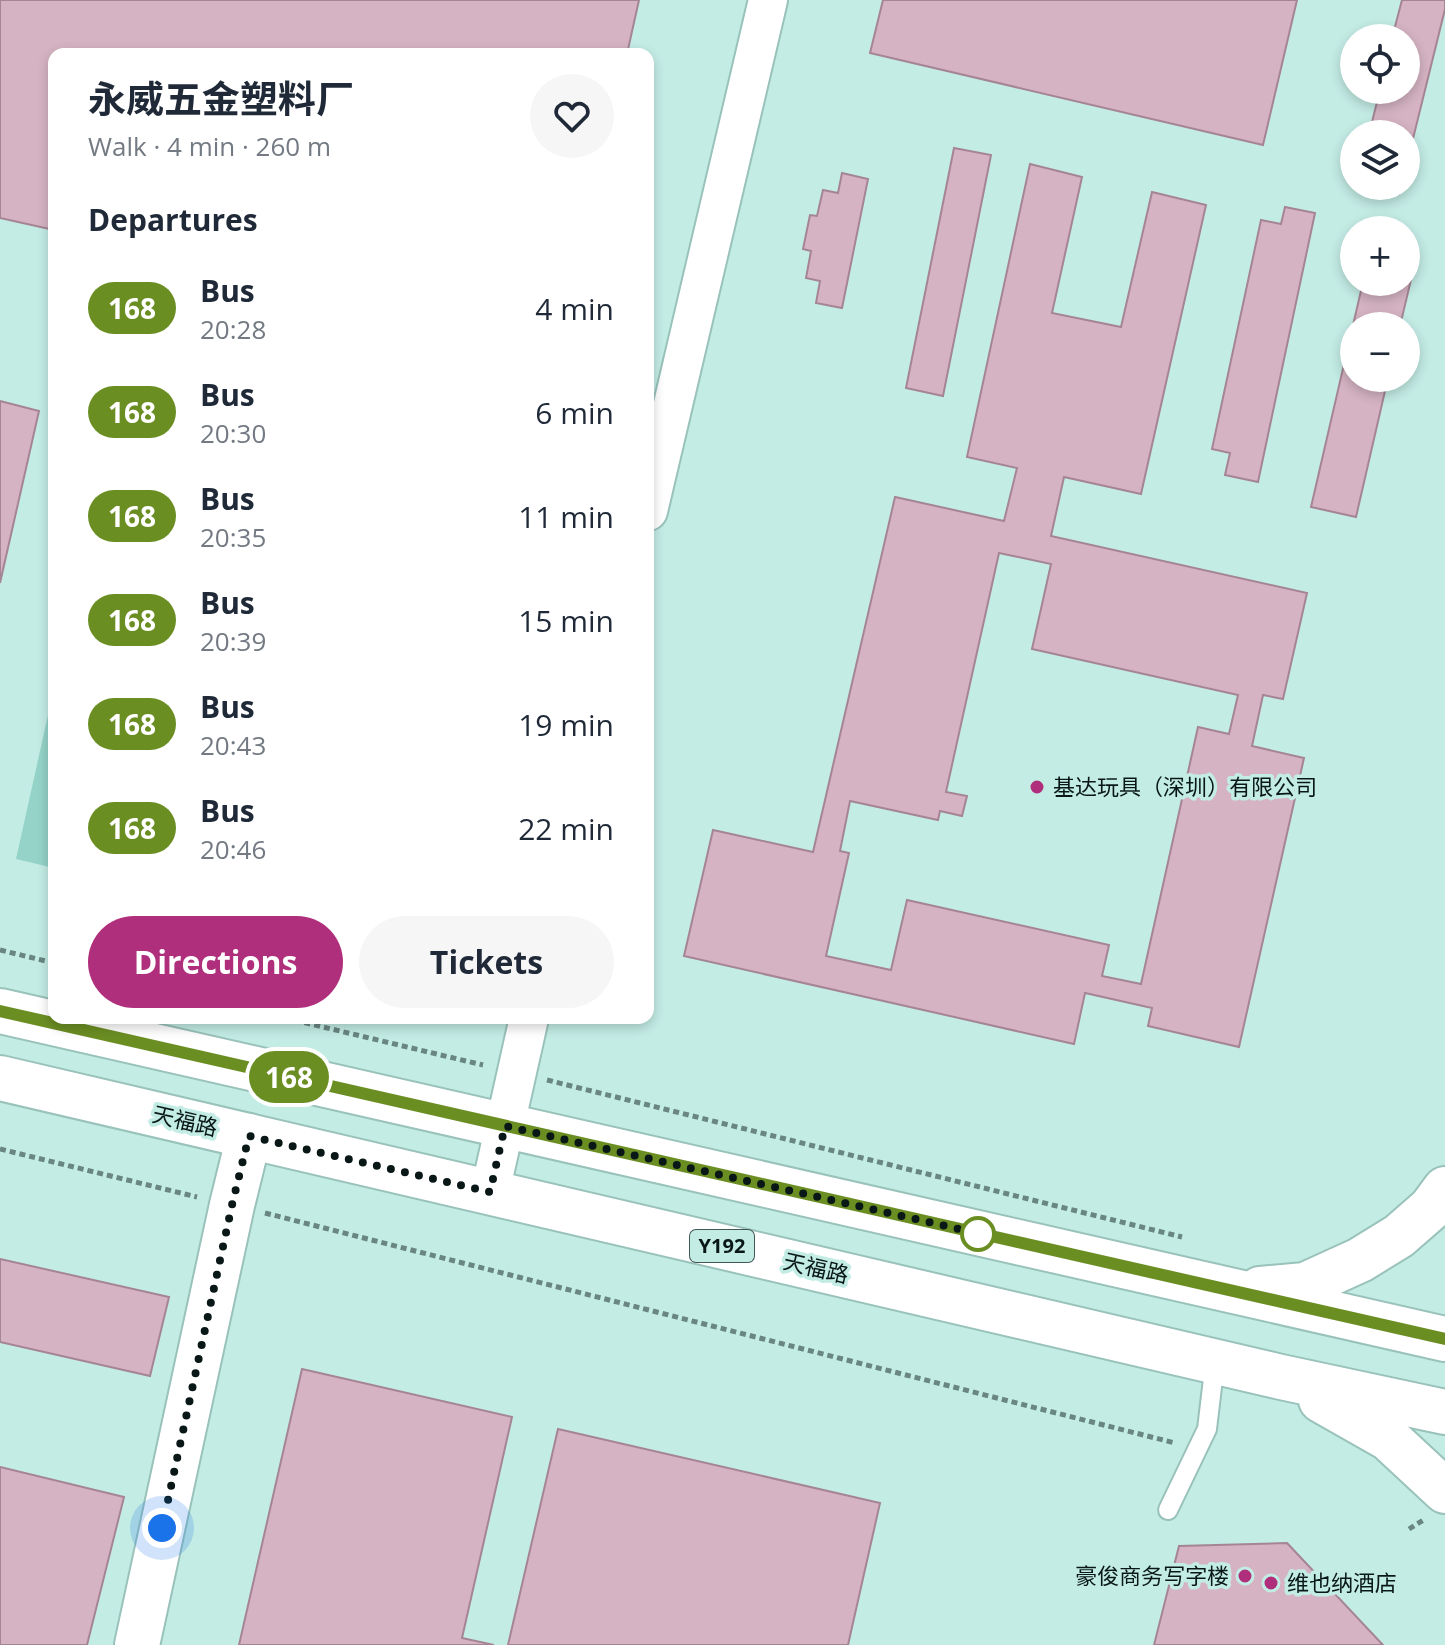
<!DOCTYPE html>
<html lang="en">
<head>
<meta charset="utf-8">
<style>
  body { margin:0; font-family:"Open Sans","Noto Sans SC",sans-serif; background:#f6f6f7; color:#1f2937; height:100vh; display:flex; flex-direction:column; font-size:30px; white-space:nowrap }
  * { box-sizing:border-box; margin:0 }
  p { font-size:26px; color:#747a83 }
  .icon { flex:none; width:44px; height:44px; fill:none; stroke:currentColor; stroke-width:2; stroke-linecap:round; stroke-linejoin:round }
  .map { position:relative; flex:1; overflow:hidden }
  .drawer { position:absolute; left:48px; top:48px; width:606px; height:976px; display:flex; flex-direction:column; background:#fff; border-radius:16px; box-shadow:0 4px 12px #0003 }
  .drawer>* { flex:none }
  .badge { padding:0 16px; border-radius:26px; font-size:28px; line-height:52px }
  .buttons { position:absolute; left:1340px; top:24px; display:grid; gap:16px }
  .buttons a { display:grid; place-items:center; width:80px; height:80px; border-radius:50%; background:#fff; box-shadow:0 4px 12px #0003; font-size:40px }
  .you { position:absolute; width:40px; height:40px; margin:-20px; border:6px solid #fff; border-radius:50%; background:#1a73e8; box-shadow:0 0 0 12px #1a73e833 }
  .map>.badge { position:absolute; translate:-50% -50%; box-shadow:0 0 0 4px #fff }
  h2 { padding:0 40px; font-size:30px; line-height:72px }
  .round { display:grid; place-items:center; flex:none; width:84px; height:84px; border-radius:42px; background:#f6f6f7 }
  .overview { display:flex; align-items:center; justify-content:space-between; height:136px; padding:0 40px }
  h1 { font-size:38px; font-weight:700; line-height:60px }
  .action { display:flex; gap:16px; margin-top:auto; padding:16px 40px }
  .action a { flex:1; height:92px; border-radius:48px; background:#b02f7c; color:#fff; font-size:32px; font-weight:700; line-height:92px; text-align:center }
  .action a+a { background:#f6f6f7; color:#1f2937 }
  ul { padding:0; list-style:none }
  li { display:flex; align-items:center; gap:24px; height:104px; padding:0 40px }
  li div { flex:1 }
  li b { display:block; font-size:30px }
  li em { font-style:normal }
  li .badge { min-width:88px; font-weight:700; text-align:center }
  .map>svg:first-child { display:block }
  .green { fill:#95d3c8 }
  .building { fill:#d5b3c2; stroke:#a58594; stroke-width:2; fill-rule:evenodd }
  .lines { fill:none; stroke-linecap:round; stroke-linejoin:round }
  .lane-casing { stroke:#99c2ba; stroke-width:22 }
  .street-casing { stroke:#99c2ba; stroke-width:42 }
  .secondary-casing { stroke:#99c2ba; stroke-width:48 }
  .primary-casing { stroke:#99c2ba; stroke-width:48 }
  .path { stroke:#698681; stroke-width:5; stroke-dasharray:6 4; stroke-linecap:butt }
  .lane { stroke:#fff; stroke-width:18 }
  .street { stroke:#fff; stroke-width:38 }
  .secondary { stroke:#fff; stroke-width:44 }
  .primary { stroke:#fff; stroke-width:44 }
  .line-casing { stroke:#fff; stroke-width:18 }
  .line { stroke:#6b8e23; stroke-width:12 }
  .walk { stroke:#091816; stroke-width:8; stroke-dasharray:0 14.4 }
  .poi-dot { fill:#b02f7c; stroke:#c3ece5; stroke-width:3 }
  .stop-dot { fill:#fff; stroke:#6b8e23; stroke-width:4 }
  .labels { text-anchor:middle; stroke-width:7; stroke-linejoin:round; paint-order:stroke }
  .shield { fill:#c3ece5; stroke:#415854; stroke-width:2 }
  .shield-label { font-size:20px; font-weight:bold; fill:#091816 }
  .poi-label { font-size:22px; fill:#091816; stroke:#c3ece5; text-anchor:start }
  .street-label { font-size:22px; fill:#091816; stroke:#c3ece5 }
</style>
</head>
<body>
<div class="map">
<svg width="1445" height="1645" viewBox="0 0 1445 1645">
  <rect width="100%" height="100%" fill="#c3ece5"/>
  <polygon class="green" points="54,688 54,868 16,859"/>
  <g class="building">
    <polygon points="0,0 639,0 627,54 54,54 54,230 0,218"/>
    <polygon points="883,0 1297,0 1263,145 870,53"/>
    <polygon points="1402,0 1445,0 1445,9 1406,167 1406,134 1369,134 1380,90 1406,90 1406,38 1392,38"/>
    <polygon points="954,148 991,155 943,396 906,388"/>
    <path d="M1030,164l52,13 -30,136 69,14 31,-135 54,13 -65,289 -77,-17 -13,59 256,57 -24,106 -20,-4 -11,51 52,12 -65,289 -91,-21 4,-18 -67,-15 -11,51 -390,-88 29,-126 100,22 82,-355 109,24 13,-53 -50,-11zM999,553l52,11 -19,85 206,46 -9,39 -31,-7 -57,257 -39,-8 7,-31 -202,-45 -16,70 -65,-14 23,-103 -9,-2 10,-50 88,19 2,-9 22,5 5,-20 -21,-4z"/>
    <polygon points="842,173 868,179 842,308 816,303 820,281 806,278 811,251 803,249 810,215 817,216 823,190 838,193"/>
    <polygon points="1365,186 1401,186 1399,194"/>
    <polygon points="1285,207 1315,213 1258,482 1225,475 1230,453 1212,449 1261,220 1281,224"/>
    <polygon points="1406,265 1414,267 1400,326 1354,326 1354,378 1388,378 1356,517 1311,507 1363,282 1406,282"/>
    <polygon points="0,401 39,411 0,583"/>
    <polygon points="0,1259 169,1297 150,1376 0,1342"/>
    <polygon points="302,1369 512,1417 462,1638 494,1645 239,1645"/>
    <polygon points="558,1429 880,1503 848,1645 508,1645"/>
    <polygon points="0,1467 124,1497 87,1645 0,1645"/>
    <polygon points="1287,1543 1383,1645 1154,1645 1179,1546"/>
  </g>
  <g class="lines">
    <g class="lane-casing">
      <polyline id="lane" points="1168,1510 1207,1429 1215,1362"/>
    </g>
    <g class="street-casing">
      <g id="street">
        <polyline points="648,511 768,0"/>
        <polyline points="490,1192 529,1018"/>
      </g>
    </g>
    <g class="secondary-casing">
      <polyline id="secondary" points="137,1645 232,1205 249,1136"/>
    </g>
    <g class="primary-casing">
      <g id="primary">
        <polyline points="0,1011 1445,1339"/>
        <polyline points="0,1078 1281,1377 1445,1412"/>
        <polyline points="1260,1289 1305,1285 1360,1260 1399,1236 1431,1208 1445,1189"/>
        <polyline points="1321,1400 1388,1438 1445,1491"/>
      </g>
    </g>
    <g class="path">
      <polyline points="0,950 54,963"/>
      <polyline points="285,1018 483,1065"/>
      <polyline points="547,1080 1182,1237"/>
      <polyline points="0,1149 197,1197"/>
      <polyline points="265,1213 1175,1443"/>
      <polyline points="1409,1529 1425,1519"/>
    </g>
    <use href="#lane" class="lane"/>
    <use href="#street" class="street"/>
    <use href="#secondary" class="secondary"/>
    <use href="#primary" class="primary"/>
  </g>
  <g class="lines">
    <g class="line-casing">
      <polyline id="line" points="0,1011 1445,1339"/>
    </g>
    <use href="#line" class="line"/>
    <polyline class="walk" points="162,1528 232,1205 249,1136 490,1192 505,1126 990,1236 978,1234"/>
  </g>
  <g class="poi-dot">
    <circle cx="1037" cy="787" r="8"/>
    <circle cx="1245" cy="1576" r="8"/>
    <circle cx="1271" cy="1583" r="8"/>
  </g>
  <circle class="stop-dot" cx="978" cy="1234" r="16"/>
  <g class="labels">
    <rect class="shield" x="690" y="1230" width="64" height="32" rx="6"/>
    <g class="shield-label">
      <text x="722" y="1253">Y192</text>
    </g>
    <g class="poi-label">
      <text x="1053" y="795">基达玩具（深圳）有限公司</text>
      <text x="1229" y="1584" text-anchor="end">豪俊商务写字楼</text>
      <text x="1287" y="1591">维也纳酒店</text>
    </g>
    <g class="street-label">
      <text transform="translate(185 1121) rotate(13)" y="8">天福路</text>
      <text transform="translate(816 1268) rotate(13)" y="8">天福路</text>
    </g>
  </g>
</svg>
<div class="buttons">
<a><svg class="icon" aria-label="locate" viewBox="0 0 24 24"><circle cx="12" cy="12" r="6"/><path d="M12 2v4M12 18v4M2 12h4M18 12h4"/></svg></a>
<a><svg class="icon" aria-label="layers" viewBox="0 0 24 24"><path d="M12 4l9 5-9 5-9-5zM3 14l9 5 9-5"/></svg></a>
<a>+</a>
<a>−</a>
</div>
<div class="you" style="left:162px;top:1528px"></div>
<b class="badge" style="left:289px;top:1077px;background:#6b8e23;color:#fff">168</b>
<section class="drawer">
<div class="overview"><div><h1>永威五金塑料厂</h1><p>Walk · 4 min · 260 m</p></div><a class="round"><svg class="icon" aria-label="heart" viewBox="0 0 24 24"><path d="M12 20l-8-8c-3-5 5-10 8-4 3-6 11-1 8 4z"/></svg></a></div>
<h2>Departures</h2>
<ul>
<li><span class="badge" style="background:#6b8e23;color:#fff">168</span><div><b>Bus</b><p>20:28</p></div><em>4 min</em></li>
<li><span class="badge" style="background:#6b8e23;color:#fff">168</span><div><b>Bus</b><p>20:30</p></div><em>6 min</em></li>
<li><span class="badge" style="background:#6b8e23;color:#fff">168</span><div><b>Bus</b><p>20:35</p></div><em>11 min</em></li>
<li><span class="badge" style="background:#6b8e23;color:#fff">168</span><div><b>Bus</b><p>20:39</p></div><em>15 min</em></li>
<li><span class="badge" style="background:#6b8e23;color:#fff">168</span><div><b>Bus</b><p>20:43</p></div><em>19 min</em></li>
<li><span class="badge" style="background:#6b8e23;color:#fff">168</span><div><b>Bus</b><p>20:46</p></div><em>22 min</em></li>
</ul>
<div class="action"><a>Directions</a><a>Tickets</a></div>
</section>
</div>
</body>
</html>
